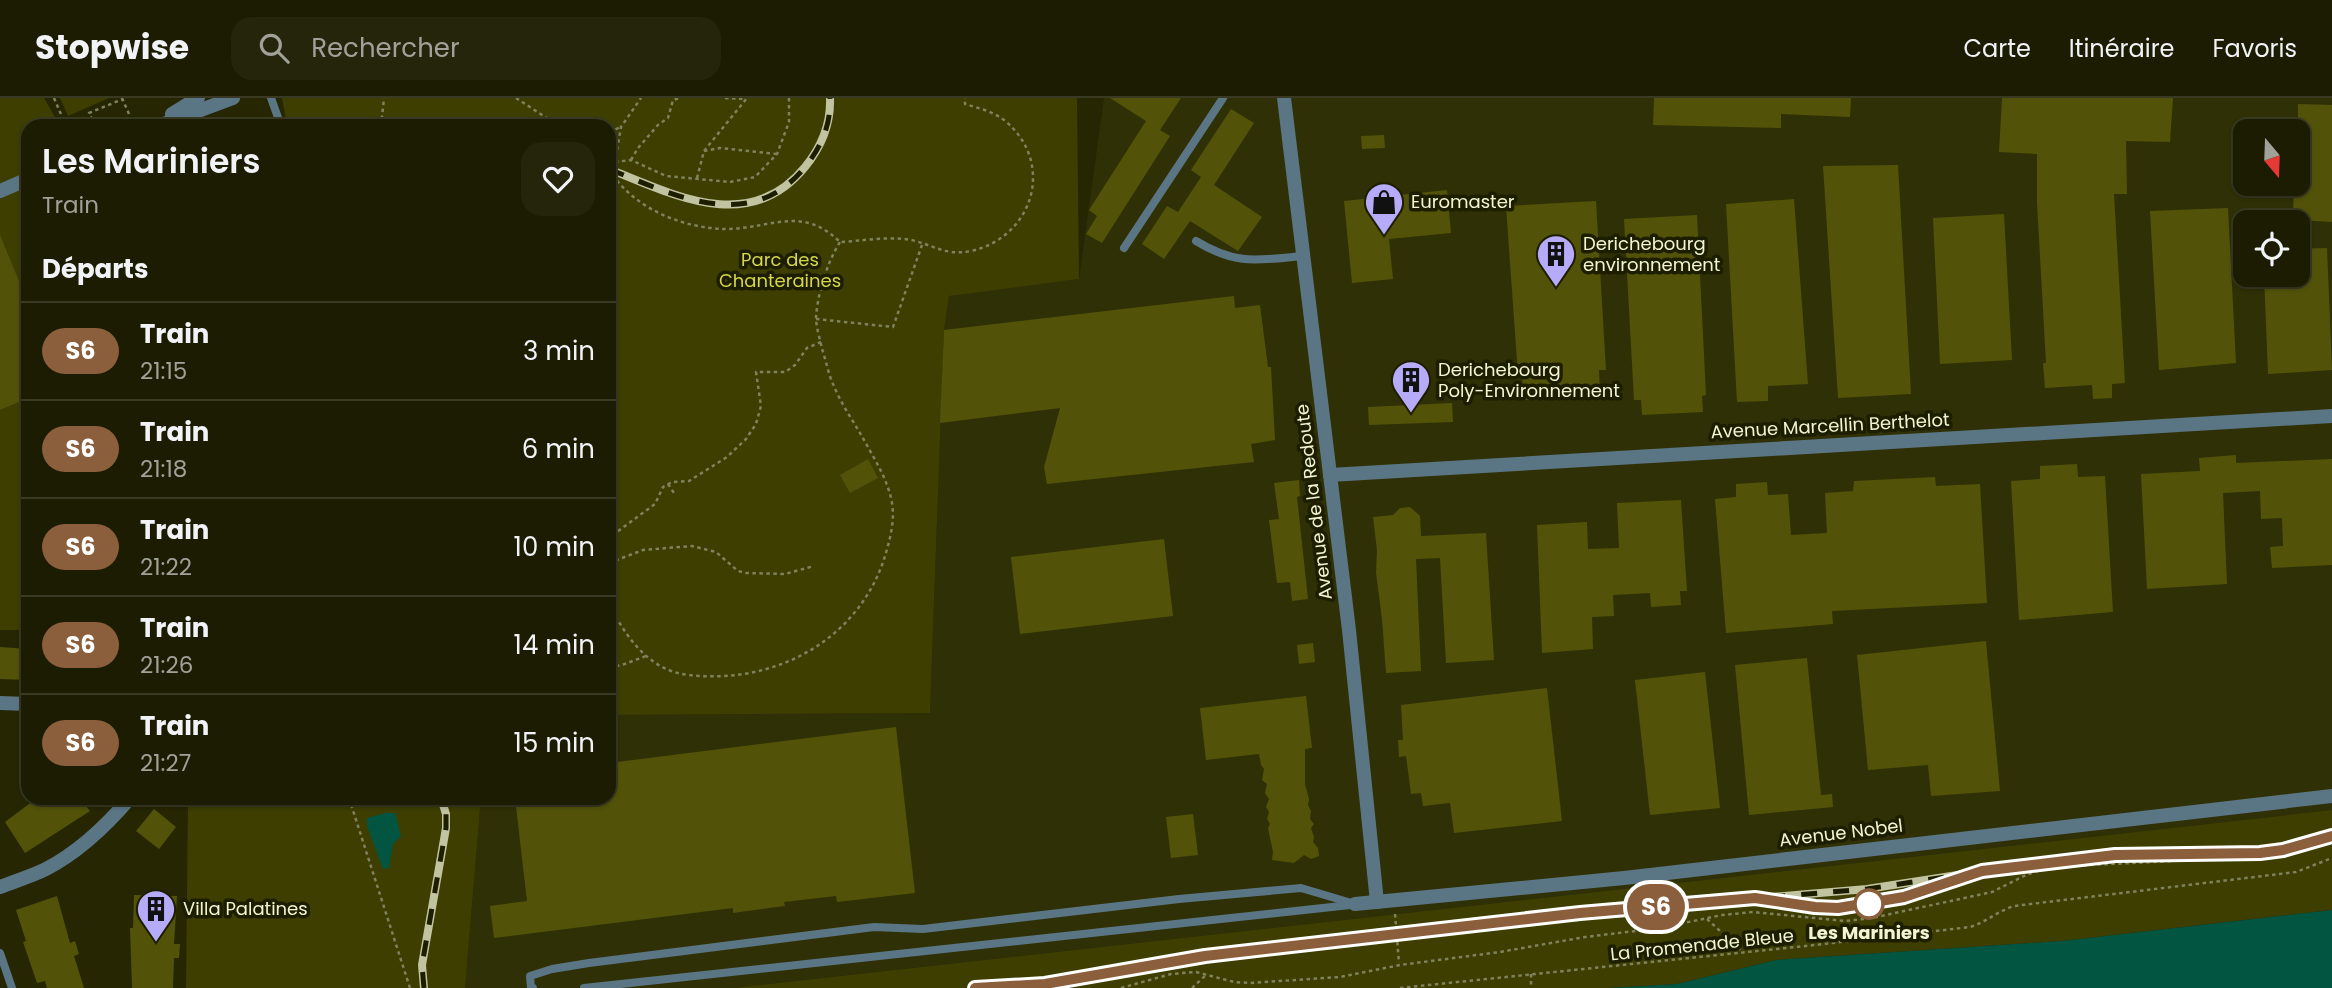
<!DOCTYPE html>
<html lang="fr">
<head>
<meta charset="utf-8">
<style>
  body { margin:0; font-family:Poppins,sans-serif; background:#25250c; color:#f1f3f6; height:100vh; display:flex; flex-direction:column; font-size:26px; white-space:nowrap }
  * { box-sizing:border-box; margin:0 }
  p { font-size:23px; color:#a0a199 }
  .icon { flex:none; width:38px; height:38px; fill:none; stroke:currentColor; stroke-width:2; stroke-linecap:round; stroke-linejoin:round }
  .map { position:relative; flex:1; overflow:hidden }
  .sheet { position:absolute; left:21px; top:21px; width:595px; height:686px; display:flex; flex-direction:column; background:#1c1c02; border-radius:21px; box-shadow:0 2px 5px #0004,0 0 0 2px #3a3a24 }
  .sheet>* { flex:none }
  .badge { padding:0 14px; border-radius:23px; font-size:24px; line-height:46px }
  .needle { width:46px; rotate:161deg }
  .tools { position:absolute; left:2233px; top:21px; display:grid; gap:14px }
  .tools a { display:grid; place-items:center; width:77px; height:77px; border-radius:14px; background:#1c1c02; box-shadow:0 2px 5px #0004,0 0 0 2px #3a3a24; font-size:35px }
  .map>.badge { position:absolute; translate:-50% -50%; box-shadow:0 0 0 4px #fff }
  h2 { padding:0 21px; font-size:26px; line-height:63px }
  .round { display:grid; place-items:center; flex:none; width:74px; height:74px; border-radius:21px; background:#25250c }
  .head { display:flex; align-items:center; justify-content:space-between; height:119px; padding:0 21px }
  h1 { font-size:33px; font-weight:600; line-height:52px }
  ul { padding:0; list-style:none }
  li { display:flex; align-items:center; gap:21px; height:98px; padding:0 21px; border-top:2px solid #3a3a24 }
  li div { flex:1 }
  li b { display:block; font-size:26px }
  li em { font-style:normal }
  li .badge { min-width:77px; font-weight:700; text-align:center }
  header { display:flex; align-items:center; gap:42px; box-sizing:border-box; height:98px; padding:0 35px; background:#1c1c02; border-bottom:2px solid #3a3a24 }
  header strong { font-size:33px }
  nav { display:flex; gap:38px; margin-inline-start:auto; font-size:24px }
  .search { width:490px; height:63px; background:#25250c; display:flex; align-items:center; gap:18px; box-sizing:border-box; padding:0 24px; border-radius:21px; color:#a0a199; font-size:26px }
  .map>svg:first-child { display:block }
  .built { fill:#303006; fill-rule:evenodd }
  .green { fill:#3d3e00 }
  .water { fill:#025541 }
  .building { fill:#525309 }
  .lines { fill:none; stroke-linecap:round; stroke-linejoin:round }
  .path { stroke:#80815f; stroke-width:2.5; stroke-dasharray:3.5 3.5; stroke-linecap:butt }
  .service { stroke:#5a7685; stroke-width:8 }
  .minor { stroke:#5a7685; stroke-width:14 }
  .rail-casing { stroke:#c2c3a1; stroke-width:8 }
  .rail { stroke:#1d1d00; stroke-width:5; stroke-dasharray:16; stroke-linecap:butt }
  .line-casing { stroke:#fff; stroke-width:16 }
  .line { stroke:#8b5e3c; stroke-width:10 }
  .stop-dot { fill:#fff; stroke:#8b5e3c; stroke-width:3.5 }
  .labels { text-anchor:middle; stroke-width:7; stroke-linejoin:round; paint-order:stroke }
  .poi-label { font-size:18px; fill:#f2f4d2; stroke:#1d1d00; text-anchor:start }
  .park-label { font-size:18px; fill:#d5d748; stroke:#1d1d00 }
  .street-label { font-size:18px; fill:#f2f4d2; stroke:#1d1d00 }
  .stop-label { font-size:18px; font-weight:bold; fill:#f2f4d2; stroke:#1d1d00 }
</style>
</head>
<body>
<header>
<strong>Stopwise</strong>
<div class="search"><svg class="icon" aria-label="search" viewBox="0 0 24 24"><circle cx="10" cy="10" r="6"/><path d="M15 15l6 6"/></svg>Rechercher</div>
<nav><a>Carte</a><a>Itinéraire</a><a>Favoris</a></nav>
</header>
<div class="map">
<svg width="2332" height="890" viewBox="0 0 2332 890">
  <rect width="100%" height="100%" fill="#262603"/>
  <path class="built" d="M1104,0h1228v712l-1599,178h-268l16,-190h128v-83l321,-2 14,-383 5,-35 130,-16zM2245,33h53v53h-53zM2245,124h53v53h-53z"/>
  <g class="green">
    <polygon points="0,0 44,0 60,28 28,28 28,532 0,532"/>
    <polygon points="60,0 109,0 68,18"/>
    <polygon points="282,0 1077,0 1079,181 949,198 944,232 930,615 609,617 609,28 287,28"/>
    <polygon points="188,700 481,700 465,890 186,890"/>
    <polygon points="2332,712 2332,812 2062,843 1776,862 1677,886 1609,890 733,890"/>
  </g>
  <g class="water">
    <polygon points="385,715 395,715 401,738 393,746 389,770 383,771 367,728 367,720"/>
    <polygon points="2332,812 2332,890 1609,890 1677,886 1776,862 2062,843"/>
  </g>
  <g class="building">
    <polygon points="1110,0 1181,0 1160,32 1170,38 1102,145 1086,136 1097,118 1089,112 1146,23"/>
    <polygon points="1654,0 1851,0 1850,19 1781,16 1781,30 1653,27"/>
    <polygon points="2002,0 2173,0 2170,44 2126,43 2127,96 2114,96 2125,285 2112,286 2112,300 2093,301 2092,287 2045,290 2043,265 2046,265 2037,105 2037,56 1999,54"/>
    <polygon points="2298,6 2332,7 2332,124 2298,122 2298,116 2293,116 2294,86 2298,86"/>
    <polygon points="1231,11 1254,25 1214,87 1262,119 1238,153 1190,123 1164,161 1142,146 1167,108 1178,114 1201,79 1191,72"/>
    <polygon points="1384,37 1385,50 1362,51 1361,38"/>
    <polygon points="1898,67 1911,296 1838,300 1823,68"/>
    <polygon points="1447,92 1451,135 1389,141 1393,181 1352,185 1344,103"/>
    <polygon points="1794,101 1808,286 1768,288 1768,303 1737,304 1726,106"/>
    <polygon points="1596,103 1606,272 1599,272 1600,298 1523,302 1522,277 1518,277 1506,108"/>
    <polygon points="2228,110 2236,265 2159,272 2150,113"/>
    <polygon points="2004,116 2012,262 1940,266 1933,120"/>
    <polygon points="1697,117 1706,297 1702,298 1703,314 1642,317 1641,302 1634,302 1624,121"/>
    <polygon points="0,137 28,205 28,300 0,312"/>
    <polygon points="2327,150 2332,272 2268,276 2264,177 2298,177 2298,151"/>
    <polygon points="1234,198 1235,210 1260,207 1268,269 1271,269 1275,342 1251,346 1254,364 1047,386 1044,369 1060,310 940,325 944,232"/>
    <polygon points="1452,305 1453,324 1369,327 1368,309"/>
    <polygon points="2236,357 2236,365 2332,361 2332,467 2272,470 2270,449 2283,448 2282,420 2261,421 2260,393 2223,395 2227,486 2147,491 2141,376 2200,373 2199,360"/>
    <polygon points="868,361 878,380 850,395 840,377"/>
    <polygon points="2077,366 2078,379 2105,378 2113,514 2019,522 2011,383 2040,381 2040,368"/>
    <polygon points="1935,379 1936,388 1980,386 1987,505 1832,513 1833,526 1726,535 1715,401 1736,399 1736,386 1767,384 1768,397 1788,396 1791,437 1827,435 1825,395 1853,393 1854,383"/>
    <polygon points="1299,382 1300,398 1297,399 1308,501 1292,503 1290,484 1277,485 1269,422 1279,421 1274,385"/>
    <polygon points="1681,402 1687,493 1680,493 1681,507 1651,509 1650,495 1613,497 1614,518 1592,519 1593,551 1542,555 1537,427 1587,424 1588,451 1619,450 1617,405"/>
    <polygon points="1410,409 1420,418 1421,438 1486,435 1494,562 1446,565 1440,460 1416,461 1421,573 1386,575 1382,521 1376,475 1377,452 1373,419 1393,417 1400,410"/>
    <polygon points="1164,441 1173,518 1020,536 1011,459"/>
    <polygon points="1986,543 2000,693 1931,698 1928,667 1868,672 1857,557"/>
    <polygon points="1313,545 1315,564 1299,566 1297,547"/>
    <polygon points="0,549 28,551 28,582 0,581"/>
    <polygon points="1807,560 1821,697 1832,696 1833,709 1749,717 1735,567"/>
    <polygon points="1705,574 1720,710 1650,717 1635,582"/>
    <polygon points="1547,590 1562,723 1454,735 1450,705 1423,708 1421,695 1411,696 1406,658 1399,659 1398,642 1403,642 1401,607"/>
    <polygon points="1306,598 1312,650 1305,651 1305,686 1309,701 1308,707 1311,713 1310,721 1314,726 1311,730 1314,739 1313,744 1318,750 1319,758 1311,761 1304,757 1294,765 1272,762 1273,754 1268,730 1270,726 1267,721 1269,714 1266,709 1269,701 1265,695 1267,686 1262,682 1264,671 1261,667 1259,656 1206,662 1200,610"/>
    <polygon points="896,629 915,795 837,804 836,798 784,804 785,808 733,815 733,810 494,840 490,808 527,803 515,700 609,700 609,665"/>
    <polygon points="37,700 80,700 90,713 25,755 5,724"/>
    <polygon points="154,711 176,729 159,751 136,733"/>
    <polygon points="1193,716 1198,757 1171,760 1166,719"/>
    <polygon points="134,797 177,798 174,846 180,846 179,860 174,860 173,890 132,890 130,830 133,830"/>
    <polygon points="57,798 70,845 75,843 79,856 74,858 84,890 47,890 45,883 37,885 23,844 26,843 16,812"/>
  </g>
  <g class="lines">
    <g class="path">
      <polyline points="54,0 66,28"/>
      <polyline points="122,0 129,16"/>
      <polyline points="516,0 559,28"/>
      <polyline points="725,0 746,1"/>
      <polyline points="95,28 89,15 123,1"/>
      <polyline points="381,28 384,0"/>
      <polyline points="609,34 621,29"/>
      <polyline points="704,53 720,50 777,56"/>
      <polyline points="631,62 638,50 658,27 668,20 673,2 680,0"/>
      <polyline points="615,64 631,62 666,78 730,84 755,79 777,56 789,24 789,0"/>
      <polyline points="609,70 615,64 621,29 641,0"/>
      <path d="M609,71c23,39 74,60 119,60 44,-1 74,-24 112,13 20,-1 43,-5 64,-3 24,2 39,18 67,12 63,-14 85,-89 33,-131 -12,-9 -26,-12 -39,-16v-6"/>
      <polyline points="697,80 704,53 747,0"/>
      <polyline points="816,221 893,229 922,147"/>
      <polyline points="668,386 674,395"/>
      <polyline points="609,443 610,439 655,406 663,389 672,384 689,383 727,359 746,341 756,326 761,308 756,274 785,274 795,267 807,250 821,244"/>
      <polyline points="609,465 643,452 692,448 716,454 738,473 746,475 785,476 814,468"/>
      <path d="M609,506c17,33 40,67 80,71 86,10 170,-35 196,-119 5,-16 10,-36 7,-53 -4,-23 -17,-43 -28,-63 -10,-18 -23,-36 -31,-56 -5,-11 -7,-24 -11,-35 -2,-10 -6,-22 -6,-32 2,-25 11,-54 24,-75"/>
      <polyline points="609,569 622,567 646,558"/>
      <polyline points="349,700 410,890"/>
      <polyline points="1395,816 1399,865"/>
      <polyline points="1707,821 1743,854"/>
      <polyline points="1531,876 1531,890"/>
      <polyline points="1121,890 1171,876 1196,874 1234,884 1250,885 1340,879 1400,867 1500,854 1585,839 1660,830 1722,817 1753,814 1845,823 1872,820 1992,794 2026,777 2050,769 2277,758 2332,743"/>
      <polyline points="1192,890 1207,876"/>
      <path d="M1400,890l415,-43 155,-18c16,-5 28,-16 44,-21l282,-34 36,-14"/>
    </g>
    <g class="service">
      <polyline points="271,0 281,28"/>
      <path d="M1196,143c41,25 62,19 107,15"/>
      <polyline points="1124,150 1223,0"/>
      <polyline points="0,855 12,890"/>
      <polyline points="533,890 531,890 530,878 552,871 589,865 874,829 923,831 1179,801 1301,790 1355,806"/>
      <polyline points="584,890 1350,807"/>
    </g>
    <g class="minor">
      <polyline points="1284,0 1349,532 1377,804"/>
      <polyline points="172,16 198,0"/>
      <polyline points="158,28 233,0"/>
      <polyline points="0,93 28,81"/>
      <polyline points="1330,377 2332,318"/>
      <polyline points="0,605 28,606"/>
      <path d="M0,789c15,-6 32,-11 46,-18 33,-17 60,-43 84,-71"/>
      <polyline points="1355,806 1624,780 2332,698"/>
    </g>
    <g class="rail-casing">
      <g id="rail">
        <path d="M609,71c65,26 141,66 196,-2 17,-21 26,-43 25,-69"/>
        <path d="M1783,804c64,11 99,2 160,-19"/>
        <polyline points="424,890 422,867 446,730 446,716 441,700"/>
        <polyline points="975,890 1045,886 1205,858 1580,815 1867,791 2016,768 2115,757 2260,755 2283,752 2332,738"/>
      </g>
    </g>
    <use href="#rail" class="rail"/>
  </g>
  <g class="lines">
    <g class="line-casing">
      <polyline id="line" points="975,890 1045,886 1205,858 1580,815 1755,800 1815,809 1838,810 1904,799 1982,773 2115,757 2260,755 2283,752 2332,738"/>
    </g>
    <use href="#line" class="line"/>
  </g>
  <defs>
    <g id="shop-pin" transform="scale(2.0125)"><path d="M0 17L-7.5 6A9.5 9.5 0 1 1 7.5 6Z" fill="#b6abf8" stroke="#1d1d00"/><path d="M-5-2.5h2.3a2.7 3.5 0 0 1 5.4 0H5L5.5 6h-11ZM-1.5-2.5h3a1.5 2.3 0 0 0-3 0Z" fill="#111"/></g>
    <g id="building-pin" transform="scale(2.0125)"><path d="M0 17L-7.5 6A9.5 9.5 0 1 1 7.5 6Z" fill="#b6abf8" stroke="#1d1d00"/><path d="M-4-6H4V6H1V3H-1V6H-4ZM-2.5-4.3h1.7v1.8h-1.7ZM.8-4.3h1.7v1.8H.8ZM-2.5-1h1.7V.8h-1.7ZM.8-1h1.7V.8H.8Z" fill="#111"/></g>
  </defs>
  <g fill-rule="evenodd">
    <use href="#shop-pin" x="1384" y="104"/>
    <use href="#building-pin" x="1556" y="156"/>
    <use href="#building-pin" x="1411" y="282"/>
    <use href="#building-pin" x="156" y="811"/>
  </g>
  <circle class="stop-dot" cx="1869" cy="806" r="14"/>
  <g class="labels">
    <g class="poi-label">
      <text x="1411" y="110">Euromaster</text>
      <text x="1583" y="152">Derichebourg<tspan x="1583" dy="21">environnement</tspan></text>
      <text x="1438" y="278">Derichebourg<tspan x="1438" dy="21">Poly-Environnement</tspan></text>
      <text x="183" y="817">Villa Palatines</text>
    </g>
    <g class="park-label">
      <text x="780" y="168">Parc des<tspan x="780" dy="21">Chanteraines</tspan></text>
    </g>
    <g class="street-label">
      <text transform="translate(1830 328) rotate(-3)" y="6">Avenue Marcellin Berthelot</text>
      <text transform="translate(1314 404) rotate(-97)" y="6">Avenue de la Redoute</text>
      <text transform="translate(1841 735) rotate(-7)" y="6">Avenue Nobel</text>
      <text transform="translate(1702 847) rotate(-6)" y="6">La Promenade Bleue</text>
    </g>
    <g class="stop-label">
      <text x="1869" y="841">Les Mariniers</text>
    </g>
  </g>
</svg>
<div class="tools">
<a><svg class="needle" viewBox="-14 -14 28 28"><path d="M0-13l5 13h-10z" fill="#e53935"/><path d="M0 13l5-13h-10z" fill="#a0a199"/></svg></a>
<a><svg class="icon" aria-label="locate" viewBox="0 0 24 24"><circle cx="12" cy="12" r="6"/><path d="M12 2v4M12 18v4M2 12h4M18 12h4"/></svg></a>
</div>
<b class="badge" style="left:1656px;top:809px;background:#8b5e3c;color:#fff">S6</b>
<section class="sheet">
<div class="head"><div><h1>Les Mariniers</h1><p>Train</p></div><a class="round"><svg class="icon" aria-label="heart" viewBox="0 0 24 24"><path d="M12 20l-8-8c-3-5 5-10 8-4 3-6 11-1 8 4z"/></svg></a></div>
<h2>Départs</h2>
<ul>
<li><span class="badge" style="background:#8b5e3c;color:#fff">S6</span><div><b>Train</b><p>21:15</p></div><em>3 min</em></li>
<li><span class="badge" style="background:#8b5e3c;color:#fff">S6</span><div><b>Train</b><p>21:18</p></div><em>6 min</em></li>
<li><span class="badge" style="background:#8b5e3c;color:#fff">S6</span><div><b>Train</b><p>21:22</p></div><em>10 min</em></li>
<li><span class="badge" style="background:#8b5e3c;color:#fff">S6</span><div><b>Train</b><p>21:26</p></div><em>14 min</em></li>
<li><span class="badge" style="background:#8b5e3c;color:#fff">S6</span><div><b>Train</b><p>21:27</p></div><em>15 min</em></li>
</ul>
</section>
</div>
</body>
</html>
